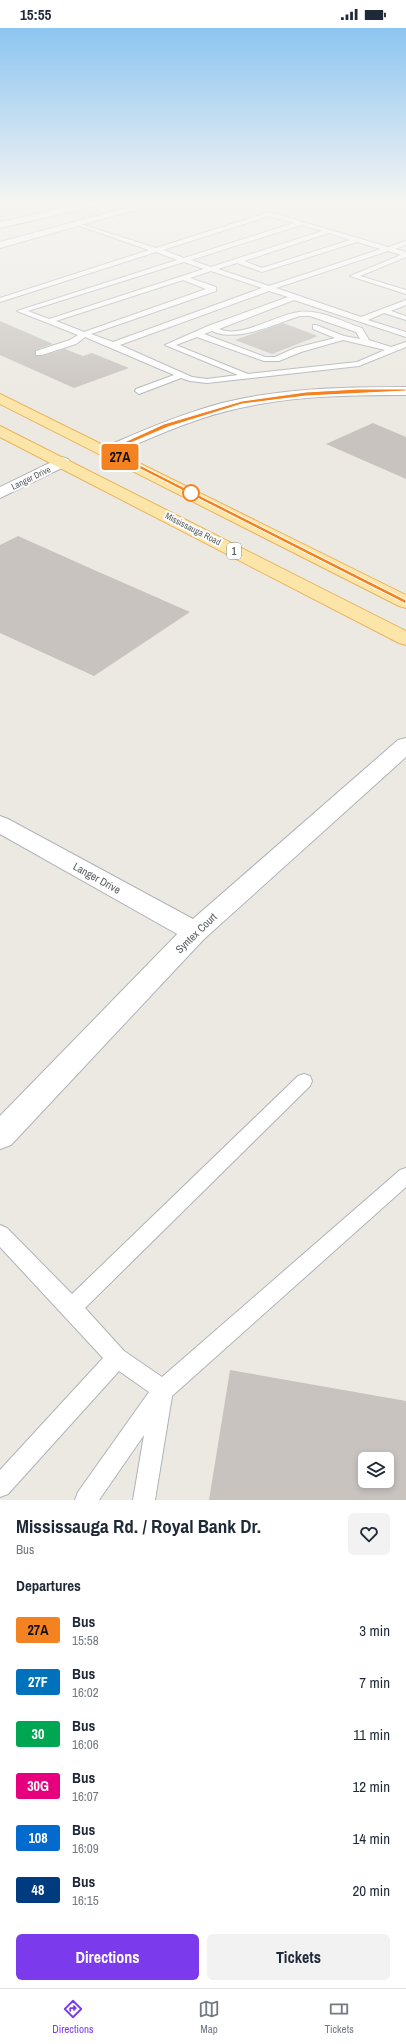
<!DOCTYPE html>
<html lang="en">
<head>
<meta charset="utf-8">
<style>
  body { margin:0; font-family:"Archivo Narrow",sans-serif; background:#f2f2f3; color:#1f2937; height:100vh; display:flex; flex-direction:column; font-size:15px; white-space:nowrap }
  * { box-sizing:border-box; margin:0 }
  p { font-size:13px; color:#747a83 }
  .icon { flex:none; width:22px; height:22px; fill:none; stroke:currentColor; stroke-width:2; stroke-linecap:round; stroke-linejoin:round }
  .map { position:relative; height:1472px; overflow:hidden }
  .panel { display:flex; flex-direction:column; background:#fff; flex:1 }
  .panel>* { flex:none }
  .badge { padding:0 8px; border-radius:3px; font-size:14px; line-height:26px }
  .tools { position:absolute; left:358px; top:1424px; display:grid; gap:8px }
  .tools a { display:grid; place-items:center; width:36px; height:36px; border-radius:6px; background:#fff; box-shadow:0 2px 6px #0003; font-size:20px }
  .map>.badge { position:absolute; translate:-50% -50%; box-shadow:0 0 0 2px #fff }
  h2 { padding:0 16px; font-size:15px; line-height:36px }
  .round { display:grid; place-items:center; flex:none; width:42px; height:42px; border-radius:6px; background:#f2f2f3 }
  .overview { display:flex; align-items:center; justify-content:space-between; height:68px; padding:0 16px }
  h1 { font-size:19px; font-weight:800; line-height:30px }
  .action { display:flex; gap:8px; margin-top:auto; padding:8px 16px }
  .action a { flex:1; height:46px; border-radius:6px; background:#7c3aed; color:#fff; font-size:16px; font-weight:800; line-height:46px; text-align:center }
  .action a+a { background:#f2f2f3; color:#1f2937 }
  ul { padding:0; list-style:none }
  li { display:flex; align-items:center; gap:12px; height:52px; padding:0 16px }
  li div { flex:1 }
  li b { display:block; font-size:15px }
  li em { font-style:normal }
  li .badge { min-width:44px; font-weight:700; text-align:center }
  .status { display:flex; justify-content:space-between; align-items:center; height:28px; padding:0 20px; background:#fff; direction:ltr }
  .status svg { height:11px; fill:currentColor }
  .menu { display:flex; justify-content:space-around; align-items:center; height:56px; border-top:1px solid #e0e1e3; background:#fff; font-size:11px; color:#747a83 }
  .menu a { display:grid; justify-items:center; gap:2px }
  .menu .active { color:#7c3aed }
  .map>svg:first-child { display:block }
  .building { fill:#c8c3bf; fill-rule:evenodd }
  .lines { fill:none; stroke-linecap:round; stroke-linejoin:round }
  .service-casing { stroke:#afb3b7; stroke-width:2 }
  .minor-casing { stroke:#afb3b7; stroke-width:2 }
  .tertiary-casing { stroke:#afb3b7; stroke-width:2 }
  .secondary-casing { stroke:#aeb2b7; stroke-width:2 }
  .primary-casing { stroke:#eab45d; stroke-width:2 }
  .service { fill:#fff; fill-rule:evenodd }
  .minor { fill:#fff; fill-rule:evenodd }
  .tertiary { fill:#fff; fill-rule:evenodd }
  .secondary { fill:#fff; fill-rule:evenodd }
  .primary { fill:#fbe5a8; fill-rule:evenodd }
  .line { fill:#f58220; stroke:#fff }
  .stop-dot { fill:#fff; stroke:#f58220; stroke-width:2 }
  .labels { text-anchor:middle; stroke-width:4; stroke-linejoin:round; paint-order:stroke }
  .far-street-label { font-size:9px; fill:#5a5e62; stroke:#fff }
  .shield { fill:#fff; stroke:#8c8e91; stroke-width:1 }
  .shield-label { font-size:10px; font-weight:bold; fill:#5a5e62 }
  .street-label { font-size:11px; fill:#5a5e62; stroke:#fff }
</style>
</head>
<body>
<div class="status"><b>15:55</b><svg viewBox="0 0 49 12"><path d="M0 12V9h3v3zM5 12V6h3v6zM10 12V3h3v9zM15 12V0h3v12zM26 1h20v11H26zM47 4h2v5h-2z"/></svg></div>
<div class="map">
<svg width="406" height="1472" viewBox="0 0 406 1472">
  <rect width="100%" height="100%" fill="#ece9e2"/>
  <g class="building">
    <polygon points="0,293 53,316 35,322 36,328 42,328 65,321 83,328 92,325 129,340 74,360 0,327"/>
    <polygon points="283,295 318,308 272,326 235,312"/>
    <polygon points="373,395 406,409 406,451 326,416"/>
    <polygon points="18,508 92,541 190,584 94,648 0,605 0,517"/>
    <path d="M230,1342l176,31v99h-197zM365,1431h22v22h-22z"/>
  </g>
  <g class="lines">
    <g class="service-casing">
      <g id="service">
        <path d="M269,184l119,35 18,-6v4l-11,4 11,3v5l-46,19 46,14v4l-56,-18 51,-21 -13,-4 -112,37 85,29 45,-17v5l-15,6 15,5v4l-22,-7 -16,7 38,12v5l-112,-37 -75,29c22,10 56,-14 80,-17 20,-3 44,10 63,16l7,12 22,7 15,-5v5l-47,19 -152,17 -17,-2 -9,-3 -42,16 -4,-3 1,-2 38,-14 -89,-38 -9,7 -34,11h-6v-4l34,-11 8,-5 -61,-24 160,-51 -21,-8 -156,50v-4l149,-48 -75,-26v-2l82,26zM269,188l25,7 -110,35 -21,-8zM301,197l21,6 -111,36 -20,-7zM329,205l21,7 -88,28 -18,-7zM357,214l24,7 -112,37 -51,-17 19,-6 25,9zM184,234l20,7 -155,50 -21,-8zM211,243l51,17 -149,54 -22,-8 125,-43v-4l-26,-9zM183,252l23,9 -122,43 -28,-11zM269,263l19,6 -80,29 -43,19 73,30 -31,4 -15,-2 -72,-32zM300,288h10l46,16 4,7 -16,-3 -28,-11h-3v4l22,9 -40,10 -20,9h-10l-61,-23 8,-3c26,12 62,-7 88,-15zM197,309l67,24h15l22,-9 42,-12 42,10 -28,12 -109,12 -72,-29z"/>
        <polygon points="304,1046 310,1048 312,1053 310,1058 85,1280 124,1323 162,1349 400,1142 406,1140 406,1159 172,1368 155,1472 133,1472 144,1407 99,1472 75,1472 78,1464 149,1364 119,1343 8,1466 0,1469 0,1442 103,1330 0,1219 0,1197 7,1200 72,1266 298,1048"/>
      </g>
    </g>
    <g class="minor-casing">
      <g id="minor">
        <path d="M406,359v8c-60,0 -121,1 -179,16 -39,10 -76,27 -114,43h-10l-3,-3 3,-3c38,-17 78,-34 119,-45 60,-15 122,-16 184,-16z"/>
        <polygon points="62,429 68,431 70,434 68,437 0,470 0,459"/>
        <polygon points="0,788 8,791 204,897 208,904 204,911 195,913 186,911 0,806"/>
      </g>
    </g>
    <g class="tertiary-casing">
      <polygon id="tertiary" points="406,710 406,729 204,911 11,1117 0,1121 0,1088 186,897 398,712"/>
    </g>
    <g class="secondary-casing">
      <g id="secondary">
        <polygon points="87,174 104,174 103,176 0,200 0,194"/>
        <polygon points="148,174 165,174 164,176 116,187 0,220 0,214"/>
      </g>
    </g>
    <g class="primary-casing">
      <g id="primary">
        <polygon points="0,366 406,567 406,580 399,578 0,376"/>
        <polygon points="0,398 406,603 406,617 399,615 0,409"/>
      </g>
    </g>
    <use href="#service" class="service"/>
    <use href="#minor" class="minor"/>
    <use href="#tertiary" class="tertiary"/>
    <use href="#secondary" class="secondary"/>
    <use href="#primary" class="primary"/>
  </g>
  <linearGradient id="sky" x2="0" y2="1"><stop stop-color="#8cc5f0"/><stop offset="0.46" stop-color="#f6f5f2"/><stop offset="1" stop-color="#f6f5f2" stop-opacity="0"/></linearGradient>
  <rect width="406" height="380" fill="url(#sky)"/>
  <polygon class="line" points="357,361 406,361 406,363 306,368 242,376 168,399 112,423 406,572 406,576 105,423 164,396 242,373 306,364"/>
  <circle class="stop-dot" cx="191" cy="465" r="8"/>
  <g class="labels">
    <g class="far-street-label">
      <text transform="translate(31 450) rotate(-26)" y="3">Langer Drive</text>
      <text transform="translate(193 501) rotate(27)" y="3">Mississauga Road</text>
    </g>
    <rect class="shield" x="227" y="515" width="14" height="16" rx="3"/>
    <g class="shield-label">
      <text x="234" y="527">1</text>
    </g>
    <g class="street-label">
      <text transform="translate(97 850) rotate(29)" y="4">Langer Drive</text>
      <text transform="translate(196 905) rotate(-44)" y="4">Syntex Court</text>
    </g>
  </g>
</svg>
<div class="tools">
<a><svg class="icon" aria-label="layers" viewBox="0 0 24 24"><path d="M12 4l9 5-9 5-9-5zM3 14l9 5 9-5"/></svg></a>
</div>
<b class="badge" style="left:120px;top:429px;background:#f58220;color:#111">27A</b>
</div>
<section class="panel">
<div class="overview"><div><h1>Mississauga Rd. / Royal Bank Dr.</h1><p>Bus</p></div><a class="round"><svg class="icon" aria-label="heart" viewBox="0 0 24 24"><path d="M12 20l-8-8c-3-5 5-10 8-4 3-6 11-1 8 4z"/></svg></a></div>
<h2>Departures</h2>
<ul>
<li><span class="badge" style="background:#f58220;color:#111">27A</span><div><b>Bus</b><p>15:58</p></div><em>3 min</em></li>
<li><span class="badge" style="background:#0072bc;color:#fff">27F</span><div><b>Bus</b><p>16:02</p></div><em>7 min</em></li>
<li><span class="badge" style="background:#00a651;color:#fff">30</span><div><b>Bus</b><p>16:06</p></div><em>11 min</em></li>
<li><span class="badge" style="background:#e6007e;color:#fff">30G</span><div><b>Bus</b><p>16:07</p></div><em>12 min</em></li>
<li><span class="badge" style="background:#026bcd;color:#fff">108</span><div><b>Bus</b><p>16:09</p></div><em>14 min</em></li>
<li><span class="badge" style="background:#003b80;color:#fff">48</span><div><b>Bus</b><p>16:15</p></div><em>20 min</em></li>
</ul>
<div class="action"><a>Directions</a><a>Tickets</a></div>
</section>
<nav class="menu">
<a class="active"><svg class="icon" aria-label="directions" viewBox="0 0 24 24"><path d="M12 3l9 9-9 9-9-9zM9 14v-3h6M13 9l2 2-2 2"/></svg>Directions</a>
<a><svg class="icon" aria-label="map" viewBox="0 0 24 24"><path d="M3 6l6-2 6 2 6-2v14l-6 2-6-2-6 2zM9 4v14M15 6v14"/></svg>Map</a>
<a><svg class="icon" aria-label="tickets" viewBox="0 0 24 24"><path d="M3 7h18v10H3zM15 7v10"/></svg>Tickets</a>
</nav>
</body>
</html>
